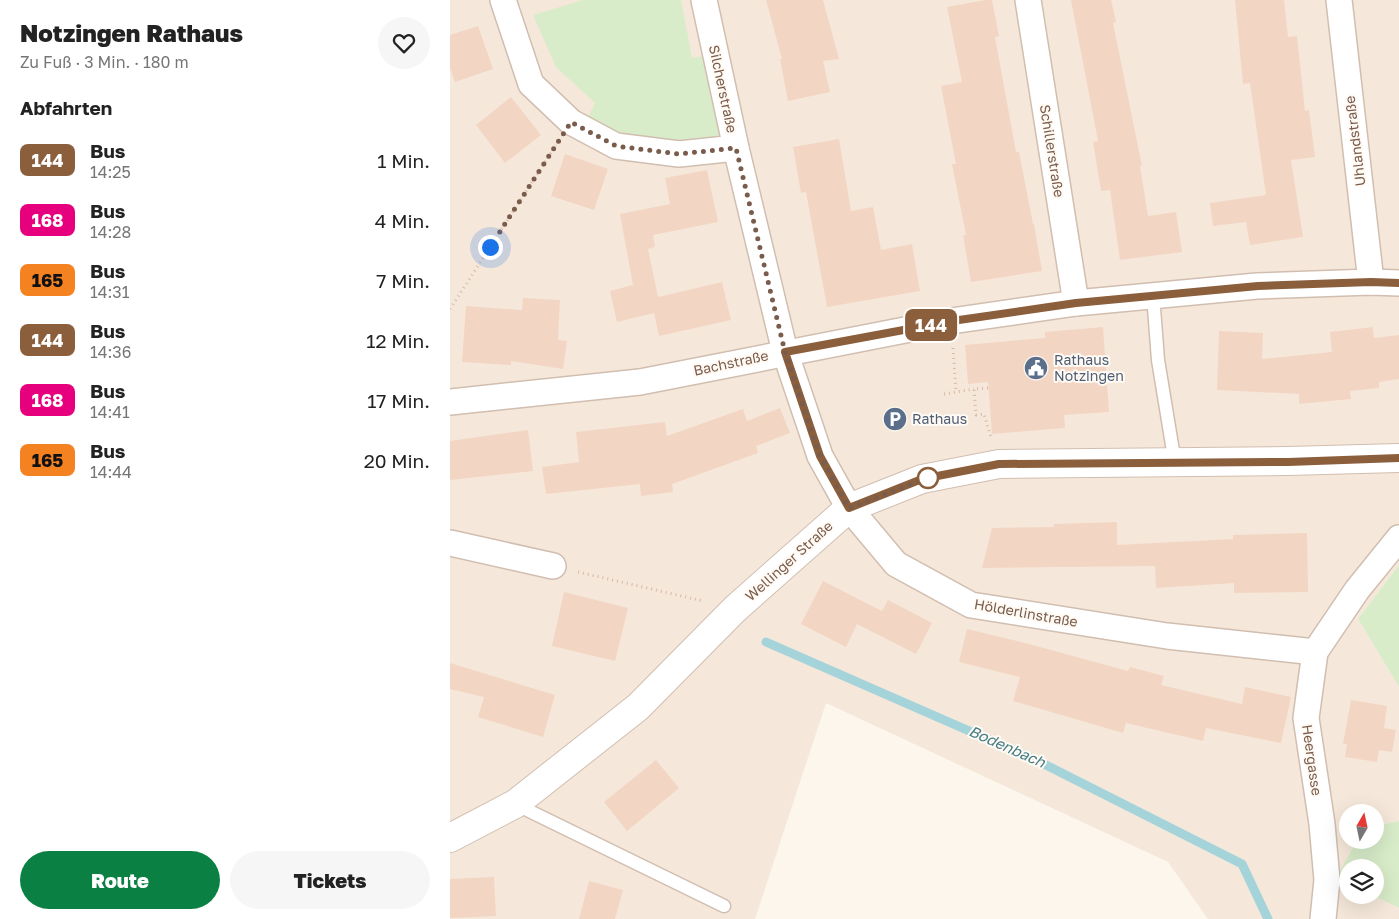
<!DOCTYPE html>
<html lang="de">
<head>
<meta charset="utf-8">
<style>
  body { margin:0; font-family:"Golos Text",sans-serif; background:#f6f6f6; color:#222; height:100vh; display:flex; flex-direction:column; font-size:19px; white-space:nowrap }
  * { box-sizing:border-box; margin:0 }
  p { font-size:16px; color:#767676 }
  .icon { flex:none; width:28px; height:28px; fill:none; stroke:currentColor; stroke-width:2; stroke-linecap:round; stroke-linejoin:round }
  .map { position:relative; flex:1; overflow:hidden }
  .details { display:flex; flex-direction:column; background:#fff; width:450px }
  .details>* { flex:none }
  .badge { padding:0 10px; border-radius:8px; font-size:18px; line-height:32px }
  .needle { width:32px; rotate:9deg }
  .tools { position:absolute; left:889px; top:804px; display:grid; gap:10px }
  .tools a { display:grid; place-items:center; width:45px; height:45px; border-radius:50%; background:#fff; box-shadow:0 5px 20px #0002; font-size:25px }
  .you { position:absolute; width:25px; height:25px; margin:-12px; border:4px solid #fff; border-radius:50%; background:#1a73e8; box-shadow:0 0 0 8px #1a73e833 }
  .map>.badge { position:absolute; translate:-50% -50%; box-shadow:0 0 0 2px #fff }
  h2 { padding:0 20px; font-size:19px; line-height:45px }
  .round { display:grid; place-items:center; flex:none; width:52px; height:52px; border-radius:26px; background:#f6f6f6 }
  .overview { display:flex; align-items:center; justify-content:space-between; height:85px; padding:0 20px }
  h1 { font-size:24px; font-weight:800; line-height:38px }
  .action { display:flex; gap:10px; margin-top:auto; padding:10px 20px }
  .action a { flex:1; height:58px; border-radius:30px; background:#0b8043; color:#fff; font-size:20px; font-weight:800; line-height:58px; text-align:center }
  .action a+a { background:#f6f6f6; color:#222 }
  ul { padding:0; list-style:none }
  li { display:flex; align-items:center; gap:15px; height:60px; padding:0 20px }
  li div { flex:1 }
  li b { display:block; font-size:19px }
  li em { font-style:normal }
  li .badge { min-width:55px; font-weight:700; text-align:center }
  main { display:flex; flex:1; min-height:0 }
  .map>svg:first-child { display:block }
  .residential { fill:#f5e8da }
  .green { fill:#d8ecc9 }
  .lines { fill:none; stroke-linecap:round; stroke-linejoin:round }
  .stream { stroke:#a5d3da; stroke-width:9 }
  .building { fill:#f3d5c3 }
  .service-casing { stroke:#d1beb0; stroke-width:15 }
  .minor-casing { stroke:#d1beb0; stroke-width:28 }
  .tertiary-casing { stroke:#d1beb0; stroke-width:30 }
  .path { stroke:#d9b8a5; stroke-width:3; stroke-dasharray:1 4; stroke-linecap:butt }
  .service { stroke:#fff; stroke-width:12 }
  .minor { stroke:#fff; stroke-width:25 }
  .tertiary { stroke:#fff; stroke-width:28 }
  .line-casing { stroke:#fff; stroke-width:11 }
  .line { stroke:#8b5e3c; stroke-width:8 }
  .walk { stroke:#7a5c4d; stroke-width:5; stroke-dasharray:0 9 }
  .stop-dot { fill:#fff; stroke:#8b5e3c; stroke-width:2.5 }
  .labels { text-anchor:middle; stroke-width:4; stroke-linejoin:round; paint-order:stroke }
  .street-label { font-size:14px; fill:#7a5c4d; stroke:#fffaf3 }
  .service-label { font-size:14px; fill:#4e5e75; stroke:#fffaf3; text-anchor:start }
  .water-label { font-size:15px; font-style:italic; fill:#437c86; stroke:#fffaf3 }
</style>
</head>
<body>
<main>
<section class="details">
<div class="overview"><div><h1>Notzingen Rathaus</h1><p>Zu Fuß · 3 Min. · 180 m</p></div><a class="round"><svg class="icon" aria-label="heart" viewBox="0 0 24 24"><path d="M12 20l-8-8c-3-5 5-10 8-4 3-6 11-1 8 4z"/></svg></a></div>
<h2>Abfahrten</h2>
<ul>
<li><span class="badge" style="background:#8b5e3c;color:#fff">144</span><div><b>Bus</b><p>14:25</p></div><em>1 Min.</em></li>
<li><span class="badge" style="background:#e6007e;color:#fff">168</span><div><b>Bus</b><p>14:28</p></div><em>4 Min.</em></li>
<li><span class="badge" style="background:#f58220;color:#111">165</span><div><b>Bus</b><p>14:31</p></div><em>7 Min.</em></li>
<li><span class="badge" style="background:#8b5e3c;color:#fff">144</span><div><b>Bus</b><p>14:36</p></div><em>12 Min.</em></li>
<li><span class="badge" style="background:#e6007e;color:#fff">168</span><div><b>Bus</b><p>14:41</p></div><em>17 Min.</em></li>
<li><span class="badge" style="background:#f58220;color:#111">165</span><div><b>Bus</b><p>14:44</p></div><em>20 Min.</em></li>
</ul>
<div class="action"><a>Route</a><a>Tickets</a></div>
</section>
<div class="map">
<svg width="949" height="919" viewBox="0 0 949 919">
  <rect width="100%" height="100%" fill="#fdf6ec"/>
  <polygon class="residential" points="0,0 949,0 949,565 908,619 949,687 949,821 925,826 925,812 898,812 898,840 907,840 886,878 897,883 898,895 922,895 949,908 949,919 758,919 718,862 376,703 305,919 0,919"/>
  <g class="green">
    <polygon points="133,0 231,0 242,58 266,54 286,148 229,154 133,128 145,103 106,67 83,15"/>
    <polygon points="949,565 949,687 908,619"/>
    <polygon points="949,821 949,908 922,895 925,895 925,868 898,868 897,883 886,878 907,840 925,840 925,826"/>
  </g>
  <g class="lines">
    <polyline class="stream" points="316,642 590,762 792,864 818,919"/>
  </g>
  <g class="building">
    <polygon points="316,0 373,0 389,59 373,61 380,92 338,101 330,59 332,59"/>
    <polygon points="535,0 542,0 549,36 545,37 566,152 569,152 583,224 584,224 592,271 521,282 513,235 516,235 502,164 506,164 491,86 512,82 497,7"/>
    <polygon points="621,0 661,0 666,22 663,23 692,166 690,166 698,216 726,212 732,252 670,260 660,190 651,191 643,142 648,141"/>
    <polygon points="785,0 834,0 838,37 847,36 855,111 859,110 865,157 841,160 853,237 800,245 796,222 763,226 760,203 816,195 800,83 793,84"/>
    <polygon points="28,26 43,69 5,82 0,68 0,35"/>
    <polygon points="61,97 91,135 55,163 26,125"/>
    <polygon points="389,139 401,211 423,207 431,250 462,244 470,291 377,307 356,192 351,193 343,147"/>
    <polygon points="115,154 158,169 144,210 101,196"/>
    <polygon points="257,170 268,222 203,235 205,247 198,249 208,297 272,282 281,320 209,336 204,313 167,322 160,291 183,285 170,214 220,204 215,178"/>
    <polygon points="73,298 110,300 108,340 117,341 113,369 61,361 61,365 12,362 16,306 72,310"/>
    <polygon points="653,327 659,412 614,415 615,428 542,434 538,382 518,384 515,345 595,338 595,332"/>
    <polygon points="923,327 924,338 949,335 949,379 929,382 929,388 900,391 901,399 849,404 849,394 767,390 769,331 813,333 812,359 882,352 880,332"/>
    <polygon points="330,408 340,433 306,446 308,453 222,484 223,492 191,496 190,484 96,494 92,467 129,462 126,432 215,422 217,436 293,409 297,421"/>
    <polygon points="78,430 83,471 0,480 0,441"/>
    <polygon points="667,522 667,545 783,539 783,535 857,533 858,592 784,593 784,583 706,588 705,566 532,568 542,528 604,527 604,524"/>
    <polygon points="373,581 432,611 438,600 482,623 466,654 407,624 396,647 351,624"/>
    <polygon points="114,592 178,608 165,661 102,646"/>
    <polygon points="517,629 579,644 678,671 680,667 714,676 711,685 792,704 795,687 841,697 831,743 756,728 753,741 676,723 673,733 563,701 570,677 509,662"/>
    <polygon points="0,663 105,695 93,737 28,717 34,697 0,689"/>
    <polygon points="901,700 937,706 934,728 946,730 942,752 929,750 927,762 895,757 897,744 893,744"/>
    <polygon points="206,760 229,788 177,831 154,802"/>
    <polygon points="44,877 46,916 0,918 0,879"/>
    <polygon points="139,881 173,890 165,919 129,919"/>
  </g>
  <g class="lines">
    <g class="service-casing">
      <g id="service">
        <polyline points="703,295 708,360 725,463"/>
        <polyline points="65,804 274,906"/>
      </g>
    </g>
    <g class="minor-casing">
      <g id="minor">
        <polyline points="53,0 81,84 121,122 166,146 229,154 286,148"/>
        <polyline points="254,0 286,148 335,352 361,429 370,456 399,508 446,564 521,605 717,636 865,652"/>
        <polyline points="578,0 626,303"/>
        <polyline points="889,0 921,282"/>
        <polyline points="0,402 190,382 501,321 626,303 807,286 921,282 949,283"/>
        <polyline points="0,543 103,566"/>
        <polyline points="873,919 877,880 872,824 856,718 865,652 907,590 949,538"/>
      </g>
    </g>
    <g class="tertiary-casing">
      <polyline id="tertiary" points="0,838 65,804 188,707 285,609 399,508 472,479 549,464 838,461 949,458"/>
    </g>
    <g class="path">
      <polyline points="0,309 106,145"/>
      <polyline points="503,348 506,392"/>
      <polyline points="538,388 524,389 526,415 534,414 541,437"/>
      <polyline points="494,394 524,389"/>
      <polyline points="128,572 253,601"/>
    </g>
    <use href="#service" class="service"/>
    <use href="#minor" class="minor"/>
    <use href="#tertiary" class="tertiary"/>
  </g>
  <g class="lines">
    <g class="line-casing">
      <polyline id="line" points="949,283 921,282 808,286 626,303 502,321 335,352 370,456 399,508 472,479 549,464 838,462 949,458"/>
    </g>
    <use href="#line" class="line"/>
    <polyline class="walk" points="40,247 121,122 166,146 229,154 286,148 335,352 370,456 399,508 478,478"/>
  </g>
  <defs>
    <g id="civic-disc" transform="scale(1.25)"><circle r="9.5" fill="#5c6f8a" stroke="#fffaf3"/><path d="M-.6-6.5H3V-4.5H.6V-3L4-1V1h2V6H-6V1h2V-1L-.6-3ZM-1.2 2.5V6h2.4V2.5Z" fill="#fff"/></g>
    <g id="parking-disc" transform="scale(1.25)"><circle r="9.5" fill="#5c6f8a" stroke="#fffaf3"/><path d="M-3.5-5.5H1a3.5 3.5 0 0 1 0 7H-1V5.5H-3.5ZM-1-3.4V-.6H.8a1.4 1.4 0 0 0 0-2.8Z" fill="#fff"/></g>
  </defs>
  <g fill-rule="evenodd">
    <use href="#civic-disc" x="586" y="368"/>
    <use href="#parking-disc" x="445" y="419"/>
  </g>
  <circle class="stop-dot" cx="478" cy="478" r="10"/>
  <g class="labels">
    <g class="street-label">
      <text transform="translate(273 89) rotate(78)" y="5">Silcherstraße</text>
      <text transform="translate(905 141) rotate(-97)" y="5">Uhlandstraße</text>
      <text transform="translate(602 151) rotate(81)" y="5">Schillerstraße</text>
      <text transform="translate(281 363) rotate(-12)" y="5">Bachstraße</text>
      <text transform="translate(339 561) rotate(-42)" y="5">Wellinger Straße</text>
      <text transform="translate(576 613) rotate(10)" y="5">Hölderlinstraße</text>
      <text transform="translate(862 760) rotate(82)" y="5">Heergasse</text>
    </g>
    <g class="service-label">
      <text x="604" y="365">Rathaus<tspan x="604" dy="16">Notzingen</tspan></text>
      <text x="462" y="424">Rathaus</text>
    </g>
    <g class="water-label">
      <text transform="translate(557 747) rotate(24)" y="5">Bodenbach</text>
    </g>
  </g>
</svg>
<div class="tools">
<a><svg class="needle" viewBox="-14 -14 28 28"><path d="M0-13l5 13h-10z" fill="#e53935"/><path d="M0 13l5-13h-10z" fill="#767676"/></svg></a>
<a><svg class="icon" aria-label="layers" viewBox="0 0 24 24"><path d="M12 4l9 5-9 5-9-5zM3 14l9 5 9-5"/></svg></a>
</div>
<div class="you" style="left:40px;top:247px"></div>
<b class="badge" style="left:481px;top:325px;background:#8b5e3c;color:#fff">144</b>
</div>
</main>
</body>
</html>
